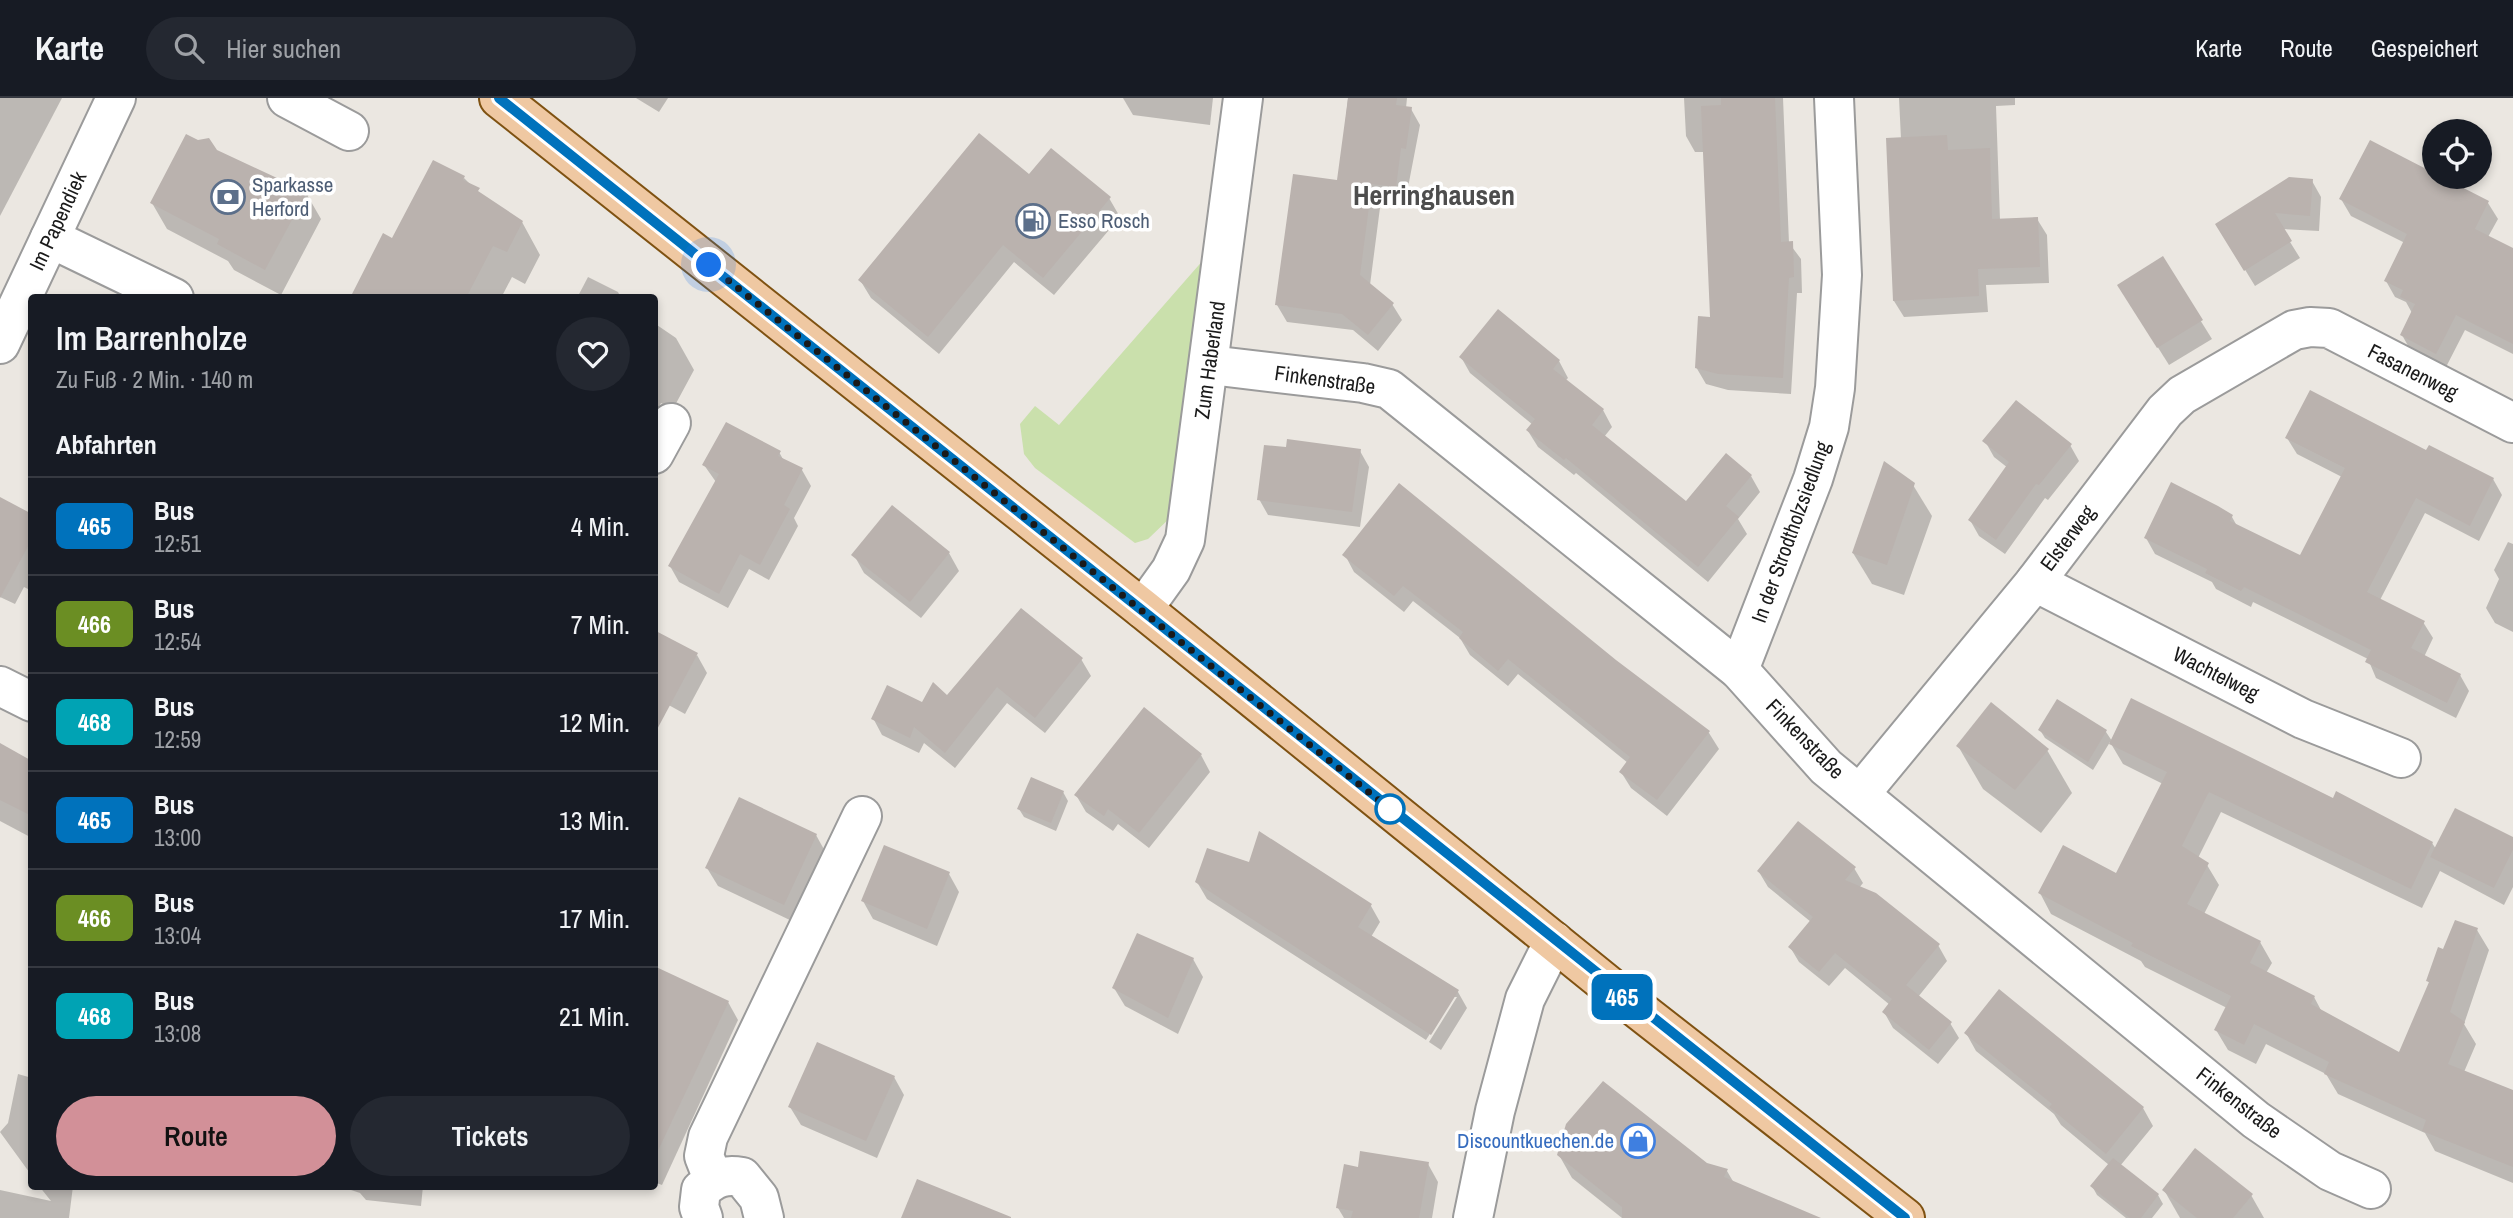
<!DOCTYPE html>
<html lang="de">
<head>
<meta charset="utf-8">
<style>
  body { margin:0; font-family:"Archivo Narrow",sans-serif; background:#242831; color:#f1f3f6; height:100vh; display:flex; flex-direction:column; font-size:26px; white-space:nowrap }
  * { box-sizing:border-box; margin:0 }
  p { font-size:23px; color:#9ea1a6 }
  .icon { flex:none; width:38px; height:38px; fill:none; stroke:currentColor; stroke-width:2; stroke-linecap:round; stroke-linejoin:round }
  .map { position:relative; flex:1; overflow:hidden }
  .side { position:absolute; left:28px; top:196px; width:630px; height:896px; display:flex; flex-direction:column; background:#171b24; border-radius:7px; box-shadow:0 4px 10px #0003 }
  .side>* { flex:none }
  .badge { padding:0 14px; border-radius:10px; font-size:24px; line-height:46px }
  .buttons { position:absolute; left:2422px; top:21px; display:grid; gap:14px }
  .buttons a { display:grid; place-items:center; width:70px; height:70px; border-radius:50%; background:#171b24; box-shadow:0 4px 10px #0003; font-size:35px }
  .you { position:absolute; width:35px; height:35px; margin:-18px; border:5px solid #fff; border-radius:50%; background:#1a73e8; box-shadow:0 0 0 10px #1a73e833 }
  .map>.badge { position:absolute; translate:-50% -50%; box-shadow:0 0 0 4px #fff }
  h2 { padding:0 28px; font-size:26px; line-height:63px }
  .round { display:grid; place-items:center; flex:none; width:74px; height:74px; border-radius:37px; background:#242831 }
  .head { display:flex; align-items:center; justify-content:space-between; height:119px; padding:0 28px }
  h1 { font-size:33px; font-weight:600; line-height:52px }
  .button { display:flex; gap:14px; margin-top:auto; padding:14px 28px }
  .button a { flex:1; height:80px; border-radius:42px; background:#d29098; color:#111; font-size:28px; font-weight:600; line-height:80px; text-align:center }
  .button a+a { background:#242831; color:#f1f3f6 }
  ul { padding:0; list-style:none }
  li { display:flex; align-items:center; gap:21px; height:98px; padding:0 28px; border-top:2px solid #363941 }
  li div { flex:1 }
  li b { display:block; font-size:26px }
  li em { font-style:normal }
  li .badge { min-width:77px; font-weight:700; text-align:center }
  header { display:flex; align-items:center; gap:42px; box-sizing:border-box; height:98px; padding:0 35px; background:#171b24; border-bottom:2px solid #363941 }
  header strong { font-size:33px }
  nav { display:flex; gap:38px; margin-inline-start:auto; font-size:24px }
  .search { width:490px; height:63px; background:#242831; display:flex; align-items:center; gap:18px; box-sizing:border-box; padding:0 24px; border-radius:38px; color:#9ea1a6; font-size:26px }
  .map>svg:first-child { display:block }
  .grass { fill:#cae0ac }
  .shadow { fill:#0003 }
  .building { fill:#bab2ae }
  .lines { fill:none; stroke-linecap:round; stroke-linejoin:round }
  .minor-casing { stroke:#9b9b9b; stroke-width:42 }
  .major-casing { stroke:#7f5212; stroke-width:42 }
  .minor { stroke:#fff; stroke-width:38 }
  .major { stroke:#efc8a2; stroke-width:38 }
  .line-casing { stroke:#fff; stroke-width:16 }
  .line { stroke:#0072bc; stroke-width:10 }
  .walk { stroke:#1a1a1a; stroke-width:7; stroke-dasharray:0 12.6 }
  .stop-dot { fill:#fff; stroke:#0072bc; stroke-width:3.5 }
  .labels { text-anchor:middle; stroke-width:7; stroke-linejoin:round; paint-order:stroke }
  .service-label { font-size:21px; fill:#4e5e75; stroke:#fff; text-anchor:start }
  .street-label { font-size:21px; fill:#1a1a1a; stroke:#fff }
  .shop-label { font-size:21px; fill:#366cbe; stroke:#fff; text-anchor:end }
  .district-label { font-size:28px; font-weight:bold; fill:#4d4d4d; stroke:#fff }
</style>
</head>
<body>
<header>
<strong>Karte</strong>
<div class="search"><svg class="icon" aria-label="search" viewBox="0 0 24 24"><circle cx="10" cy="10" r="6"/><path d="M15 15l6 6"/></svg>Hier suchen</div>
<nav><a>Karte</a><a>Route</a><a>Gespeichert</a></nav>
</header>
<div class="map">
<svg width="2513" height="1120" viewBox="0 0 2513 1120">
  <rect width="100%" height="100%" fill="#ebe7e1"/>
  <polygon class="grass" points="1205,160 1173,417 1148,441 1135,445 1035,370 1024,356 1020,326 1035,308 1059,327"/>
  <g class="shadow">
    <polygon points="0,0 62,0 0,118"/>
    <polygon points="636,0 668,0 659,14"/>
    <polygon points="1123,0 1213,0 1210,27 1133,17"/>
    <polygon points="1348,0 1407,0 1406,10 1411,11 1420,27 1405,105 1381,102 1370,187 1392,206 1402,222 1378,253 1353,232 1287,224 1277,207 1339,84"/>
    <polygon points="1684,0 1783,0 1789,145 1801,161 1802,195 1797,195 1791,296 1728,292 1706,286 1696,269 1712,221 1705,54 1695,54 1686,38"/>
    <polygon points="1899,0 2015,0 2015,7 1996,8 2000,122 2037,121 2047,137 2049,185 1986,187 1988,214 1904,219 1894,203 1901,41"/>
    <polygon points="2371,44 2488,105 2498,121 2488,139 2513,152 2513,256 2465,232 2445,271 2411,253 2402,237 2412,215 2406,204 2395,199 2386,183 2405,145 2351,118 2341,101"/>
    <polygon points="216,54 306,95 321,121 281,197 234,172 228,163 167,131 152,105"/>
    <polygon points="1029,79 1109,100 1120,119 1054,197 1014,164 939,256 871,200 860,182"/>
    <polygon points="464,80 482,98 522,124 540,157 525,186 512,179 501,200 352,200 393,142"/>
    <polygon points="2312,83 2321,99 2319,133 2282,131 2300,160 2255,188 2227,142"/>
    <polygon points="2162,161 2212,241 2169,267 2130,205"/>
    <polygon points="588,179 618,194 621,200 577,200"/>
    <polygon points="654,225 676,240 694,272 673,311 661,305 654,317"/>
    <polygon points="1461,259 1559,263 1568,280 1565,283 1603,312 1612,329 1604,339 1686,406 1751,378 1760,394 1738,421 1747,436 1708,484 1576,375 1574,377 1538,349 1528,333 1533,327 1470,275"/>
    <polygon points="2287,340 2427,354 2493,381 2502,397 2479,443 2425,415 2380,502 2423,524 2433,540 2424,559 2460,577 2469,593 2456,620 2376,580 2368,561 2253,504 2251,509 2216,491 2212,484 2155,456 2146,440 2232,419 2237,428 2301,459 2342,379 2297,356"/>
    <polygon points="1985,343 2070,347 2079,363 2048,402 2045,400 2005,456 1979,438 1970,422 2008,370 1994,359"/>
    <polygon points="1360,353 1369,369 1360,429 1268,417 1259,401"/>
    <polygon points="779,354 784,363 802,372 811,388 794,420 798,428 769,482 749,471 728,510 679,484 670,468 716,384 704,367"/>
    <polygon points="1913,387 1932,418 1904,497 1872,486 1853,455"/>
    <polygon points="0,401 32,418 32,493 24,489 15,506 0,499"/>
    <polygon points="2508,444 2513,446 2513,534 2495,525 2486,510 2499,481 2494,472"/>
    <polygon points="949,455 959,473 921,520 864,475 854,457"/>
    <polygon points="1345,457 1615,564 1709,635 1719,651 1667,718 1631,690 1621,674 1628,665 1518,576 1508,588 1470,557 1460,540 1413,503 1404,514 1354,474"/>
    <polygon points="697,557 707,575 685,616 654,599"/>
    <polygon points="1081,561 1091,578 1045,635 1007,605 955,670 924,645 919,655 882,637 873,620"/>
    <polygon points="2058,603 2106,634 2112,643 2333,702 2432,745 2436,751 2513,741 2513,789 2504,807 2440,773 2422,810 2221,714 2198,760 2207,767 2219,787 2204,816 2260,844 2272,865 2266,875 2314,899 2322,914 2400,956 2430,886 2428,883 2444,853 2477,832 2489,852 2464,926 2476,946 2464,974 2513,994 2513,1085 2435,1053 2425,1035 2338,996 2326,976 2266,946 2256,966 2228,952 2216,932 2227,910 2145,869 2141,863 2051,816 2040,795 2117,777 2163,686 2123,666 2110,644 2093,672 2045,640 2040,632"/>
    <polygon points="1958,648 2047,652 2072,695 2041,735 1983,691"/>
    <polygon points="0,651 32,664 32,740 0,723"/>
    <polygon points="1201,657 1210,674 1149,750 1118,726 1113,733 1086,714 1076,697"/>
    <polygon points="1063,694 1068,703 1056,733 1024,719 1019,711"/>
    <polygon points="816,737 826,755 794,824 718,788 707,770"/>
    <polygon points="1854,770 1863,785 1859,790 1938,847 1947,863 1918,899 1950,925 1959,940 1938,966 1893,930 1884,914 1890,907 1845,870 1829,888 1799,864 1790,849 1811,824 1768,789 1759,774"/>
    <polygon points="949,776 959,794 937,848 873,821 863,803"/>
    <polygon points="1197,784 1371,808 1380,824 1371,839 1458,894 1467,910 1441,952 1429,944 1457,899 1453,899 1426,942 1207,801"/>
    <polygon points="1193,861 1203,879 1178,936 1125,908 1114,890"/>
    <polygon points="654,884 728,904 738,922 662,1087 654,1084"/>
    <polygon points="1999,894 2143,1010 2153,1028 2120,1068 2158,1097 2163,1106 2152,1120 2126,1120 2097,1097 2092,1088 2109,1067 2061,1027 2054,1016 1976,953 1966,935"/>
    <polygon points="18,976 32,980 32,1078 0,1034 8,1025"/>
    <polygon points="894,979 904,997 877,1060 801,1027 790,1009"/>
    <polygon points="1559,1057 1706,1067 1727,1073 1734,1085 1807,1120 1622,1120 1572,1080"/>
    <polygon points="1428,1066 1438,1084 1432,1120 1344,1120 1338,1110 1359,1071"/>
    <polygon points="39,1088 73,1088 69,1120 0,1120 0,1092 51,1103"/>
    <polygon points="339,1088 423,1088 421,1108 366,1102 360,1095"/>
    <polygon points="2164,1092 2251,1097 2264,1120 2180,1120"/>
  </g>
  <g class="building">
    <polygon points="1348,0 1397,0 1396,7 1412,9 1406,51 1401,50 1396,89 1372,86 1360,177 1394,205 1368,237 1342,216 1275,207 1293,76 1337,82"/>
    <polygon points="1721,0 1775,0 1781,144 1793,143 1794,179 1789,180 1783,280 1718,276 1695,270 1698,218 1710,219 1701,8 1721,7"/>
    <polygon points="979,35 1029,76 1051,50 1111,99 1043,180 1003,147 928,239 858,182"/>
    <polygon points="186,36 198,42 209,40 217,52 307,94 265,172 217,146 219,141 150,105"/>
    <polygon points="1947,37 1948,52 1990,50 1992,121 2038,119 2040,169 1978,171 1979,198 1893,203 1886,40"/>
    <polygon points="2370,42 2434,75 2434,79 2442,79 2489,103 2475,131 2513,150 2513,246 2456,217 2436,256 2400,237 2415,206 2400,199 2403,192 2384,183 2407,136 2339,101"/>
    <polygon points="433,62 465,78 463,82 480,90 478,93 523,123 507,154 493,148 466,200 350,200 383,135 392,140"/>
    <polygon points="2289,79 2313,81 2310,118 2275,115 2292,143 2244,173 2215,126"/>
    <polygon points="2163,158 2203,222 2157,250 2117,187"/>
    <polygon points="1498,211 1560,262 1553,271 1604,311 1592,327 1686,403 1726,355 1752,377 1726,408 1739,419 1698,469 1566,360 1564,362 1526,332 1535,321 1459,259"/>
    <polygon points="2310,292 2426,352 2429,347 2494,380 2470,428 2416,400 2367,494 2425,523 2411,550 2461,576 2447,605 2365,564 2371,552 2244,489 2241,493 2205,475 2207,471 2144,440 2171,384 2218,408 2233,417 2230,423 2300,457 2345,370 2285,340"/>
    <polygon points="2016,302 2072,346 2039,387 2036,386 1996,442 1968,422 2009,364 1982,343"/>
    <polygon points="726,324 781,353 778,358 803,370 784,407 790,411 760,467 740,456 719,496 668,468 719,376 702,367"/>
    <polygon points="1287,341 1361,351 1352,414 1257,402 1264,347 1286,349"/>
    <polygon points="1884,363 1915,385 1887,467 1852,455"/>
    <polygon points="1399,385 1616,562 1710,633 1657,702 1619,674 1630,659 1508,561 1498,573 1459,540 1463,534 1403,488 1394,498 1342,457"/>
    <polygon points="0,399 32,416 32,441 0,500"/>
    <polygon points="892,407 950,454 910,504 851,457"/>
    <polygon points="1021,510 1083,560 1035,620 997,589 945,655 914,629 910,640 871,621 887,587 922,604 933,584 947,597"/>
    <polygon points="654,532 698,555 654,637"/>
    <polygon points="2131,600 2333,700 2336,693 2433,744 2411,791 2209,694 2182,748 2209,765 2187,806 2261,843 2250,865 2315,898 2311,906 2399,954 2429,884 2426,883 2438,849 2443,851 2455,822 2478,830 2450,914 2465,924 2448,966 2513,992 2513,1069 2422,1033 2426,1022 2324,976 2329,964 2254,926 2244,947 2214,932 2231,898 2131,848 2133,845 2038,795 2063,747 2116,775 2167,674 2109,646"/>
    <polygon points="2057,601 2107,632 2088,664 2038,632"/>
    <polygon points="1991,604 2049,651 2015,692 1956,648"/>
    <polygon points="1144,609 1202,656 1139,735 1108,711 1104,718 1074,697"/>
    <polygon points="0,645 32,663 32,718 0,702"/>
    <polygon points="1031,679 1064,693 1051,725 1017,711"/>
    <polygon points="739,699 817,736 784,807 705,770"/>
    <polygon points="2455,710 2513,739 2513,752 2494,790 2430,759"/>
    <polygon points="1798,723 1856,769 1845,782 1876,795 1940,846 1906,887 1952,924 1929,952 1882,914 1892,901 1835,855 1819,874 1788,849 1813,819 1757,773"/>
    <polygon points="1259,733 1372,806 1358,829 1459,892 1431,937 1195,784 1207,750 1249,764"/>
    <polygon points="884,747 950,774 927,831 861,803"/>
    <polygon points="1137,835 1194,860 1168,920 1112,890"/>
    <polygon points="654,868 729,903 654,1061"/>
    <polygon points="1999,891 2144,1009 2106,1056 2049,1009 2052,1006 1964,935"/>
    <polygon points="817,944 895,978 866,1043 788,1009"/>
    <polygon points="1603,983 1707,1065 1728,1071 1724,1079 1821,1120 1622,1120 1622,1109 1557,1057 1566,1026"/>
    <polygon points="2195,1050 2253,1096 2233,1120 2197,1120 2162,1092"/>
    <polygon points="1360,1053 1429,1064 1419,1120 1351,1120 1353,1113 1336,1110 1344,1066 1358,1069"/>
    <polygon points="2113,1060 2159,1096 2141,1120 2130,1120 2090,1088"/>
    <polygon points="917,1081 1011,1119 1011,1120 901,1120"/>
  </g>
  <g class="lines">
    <g class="minor-casing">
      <g id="minor">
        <polyline points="287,0 349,33"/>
        <polyline points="50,140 174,200"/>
        <polyline points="0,246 116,0"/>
        <polyline points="1210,267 1363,285 1389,291 1739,572 1826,669 2256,1022 2330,1073 2371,1091"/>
        <polyline points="654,356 671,325"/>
        <polyline points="2035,484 2303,621 2401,660"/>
        <polyline points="1143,511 1171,472 1185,442 1243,0"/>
        <polyline points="1739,572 1813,381 1829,329 1835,290 1842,177 1834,0"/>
        <polyline points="0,588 32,604"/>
        <polyline points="1860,696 2035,484 2165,313 2182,297 2294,232 2310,229 2329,230 2513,325"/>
        <polyline points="713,1081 704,1058 708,1039 862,718"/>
        <path d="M703,1120l-4,-11 2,-17c14,-12 23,-16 41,-13l17,21 5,20"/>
        <polyline points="1473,1120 1495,1013 1525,901 1554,843"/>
      </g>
    </g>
    <g class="major-casing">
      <polyline id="major" points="499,0 1143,511 1625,901 1905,1120"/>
    </g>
    <use href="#minor" class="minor"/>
    <use href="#major" class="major"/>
  </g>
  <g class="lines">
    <g class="line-casing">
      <path id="line" d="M499,0c470,372 935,750 1406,1120"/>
    </g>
    <use href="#line" class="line"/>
    <polyline class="walk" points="709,167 1390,711"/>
  </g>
  <defs>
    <g id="bank-ring" transform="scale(1.75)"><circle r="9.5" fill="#fff" stroke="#5c6f8a" stroke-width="1.5"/><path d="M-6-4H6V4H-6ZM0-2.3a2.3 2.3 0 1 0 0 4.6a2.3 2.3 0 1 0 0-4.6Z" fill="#5c6f8a"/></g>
    <g id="fuel-ring" transform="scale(1.75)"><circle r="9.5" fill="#fff" stroke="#5c6f8a" stroke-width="1.5"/><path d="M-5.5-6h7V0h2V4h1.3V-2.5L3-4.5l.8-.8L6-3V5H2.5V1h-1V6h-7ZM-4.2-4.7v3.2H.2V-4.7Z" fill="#5c6f8a"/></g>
    <g id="shop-ring" transform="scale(1.75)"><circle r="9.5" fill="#fff" stroke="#3f7fe0" stroke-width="1.5"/><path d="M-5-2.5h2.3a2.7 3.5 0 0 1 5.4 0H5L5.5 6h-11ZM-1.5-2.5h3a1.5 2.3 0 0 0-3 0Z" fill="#3f7fe0"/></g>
  </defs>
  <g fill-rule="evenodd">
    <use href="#bank-ring" x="228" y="99"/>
    <use href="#fuel-ring" x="1033" y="123"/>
    <use href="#shop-ring" x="1638" y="1043"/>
  </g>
  <circle class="stop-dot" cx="1390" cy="711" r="14"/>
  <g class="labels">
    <g class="service-label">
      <text x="252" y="94">Sparkasse<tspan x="252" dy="24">Herford</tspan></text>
      <text x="1058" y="130">Esso Rosch</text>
    </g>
    <g class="street-label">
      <text transform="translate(58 123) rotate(-65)" y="7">Im Papendiek</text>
      <text transform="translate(1210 262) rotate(-82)" y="7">Zum Haberland</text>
      <text transform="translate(2413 274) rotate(27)" y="7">Fasanenweg</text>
      <text transform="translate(1325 282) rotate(8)" y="7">Finkenstraße</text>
      <text transform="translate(1791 434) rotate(-70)" y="7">In der Strodtholzsiedlung</text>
      <text transform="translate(2068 440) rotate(-53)" y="7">Elsterweg</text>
      <text transform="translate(2216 576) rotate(27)" y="7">Wachtelweg</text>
      <text transform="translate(1805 641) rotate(46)" y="7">Finkenstraße</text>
      <text transform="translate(2239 1005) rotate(38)" y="7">Finkenstraße</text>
    </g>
    <g class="shop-label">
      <text x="1614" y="1050">Discountkuechen.de</text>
    </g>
    <g class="district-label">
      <text x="1434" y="107">Herringhausen</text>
    </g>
  </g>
</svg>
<div class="buttons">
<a><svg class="icon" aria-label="locate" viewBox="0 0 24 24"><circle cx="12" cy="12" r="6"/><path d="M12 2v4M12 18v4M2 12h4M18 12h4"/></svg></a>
</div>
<div class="you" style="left:709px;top:167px"></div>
<b class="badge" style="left:1622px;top:899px;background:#0072bc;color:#fff">465</b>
<section class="side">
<div class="head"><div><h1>Im Barrenholze</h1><p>Zu Fuß · 2 Min. · 140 m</p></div><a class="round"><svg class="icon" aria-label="heart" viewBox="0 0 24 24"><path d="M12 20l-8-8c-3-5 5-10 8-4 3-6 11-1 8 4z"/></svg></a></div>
<h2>Abfahrten</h2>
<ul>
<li><span class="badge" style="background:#0072bc;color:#fff">465</span><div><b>Bus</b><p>12:51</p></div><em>4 Min.</em></li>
<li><span class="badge" style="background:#6b8e23;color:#fff">466</span><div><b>Bus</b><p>12:54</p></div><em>7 Min.</em></li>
<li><span class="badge" style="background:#00a3b4;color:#fff">468</span><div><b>Bus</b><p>12:59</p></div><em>12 Min.</em></li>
<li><span class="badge" style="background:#0072bc;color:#fff">465</span><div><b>Bus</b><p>13:00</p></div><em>13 Min.</em></li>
<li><span class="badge" style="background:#6b8e23;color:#fff">466</span><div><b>Bus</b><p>13:04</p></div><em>17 Min.</em></li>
<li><span class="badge" style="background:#00a3b4;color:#fff">468</span><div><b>Bus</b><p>13:08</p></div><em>21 Min.</em></li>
</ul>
<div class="button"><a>Route</a><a>Tickets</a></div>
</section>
</div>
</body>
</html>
